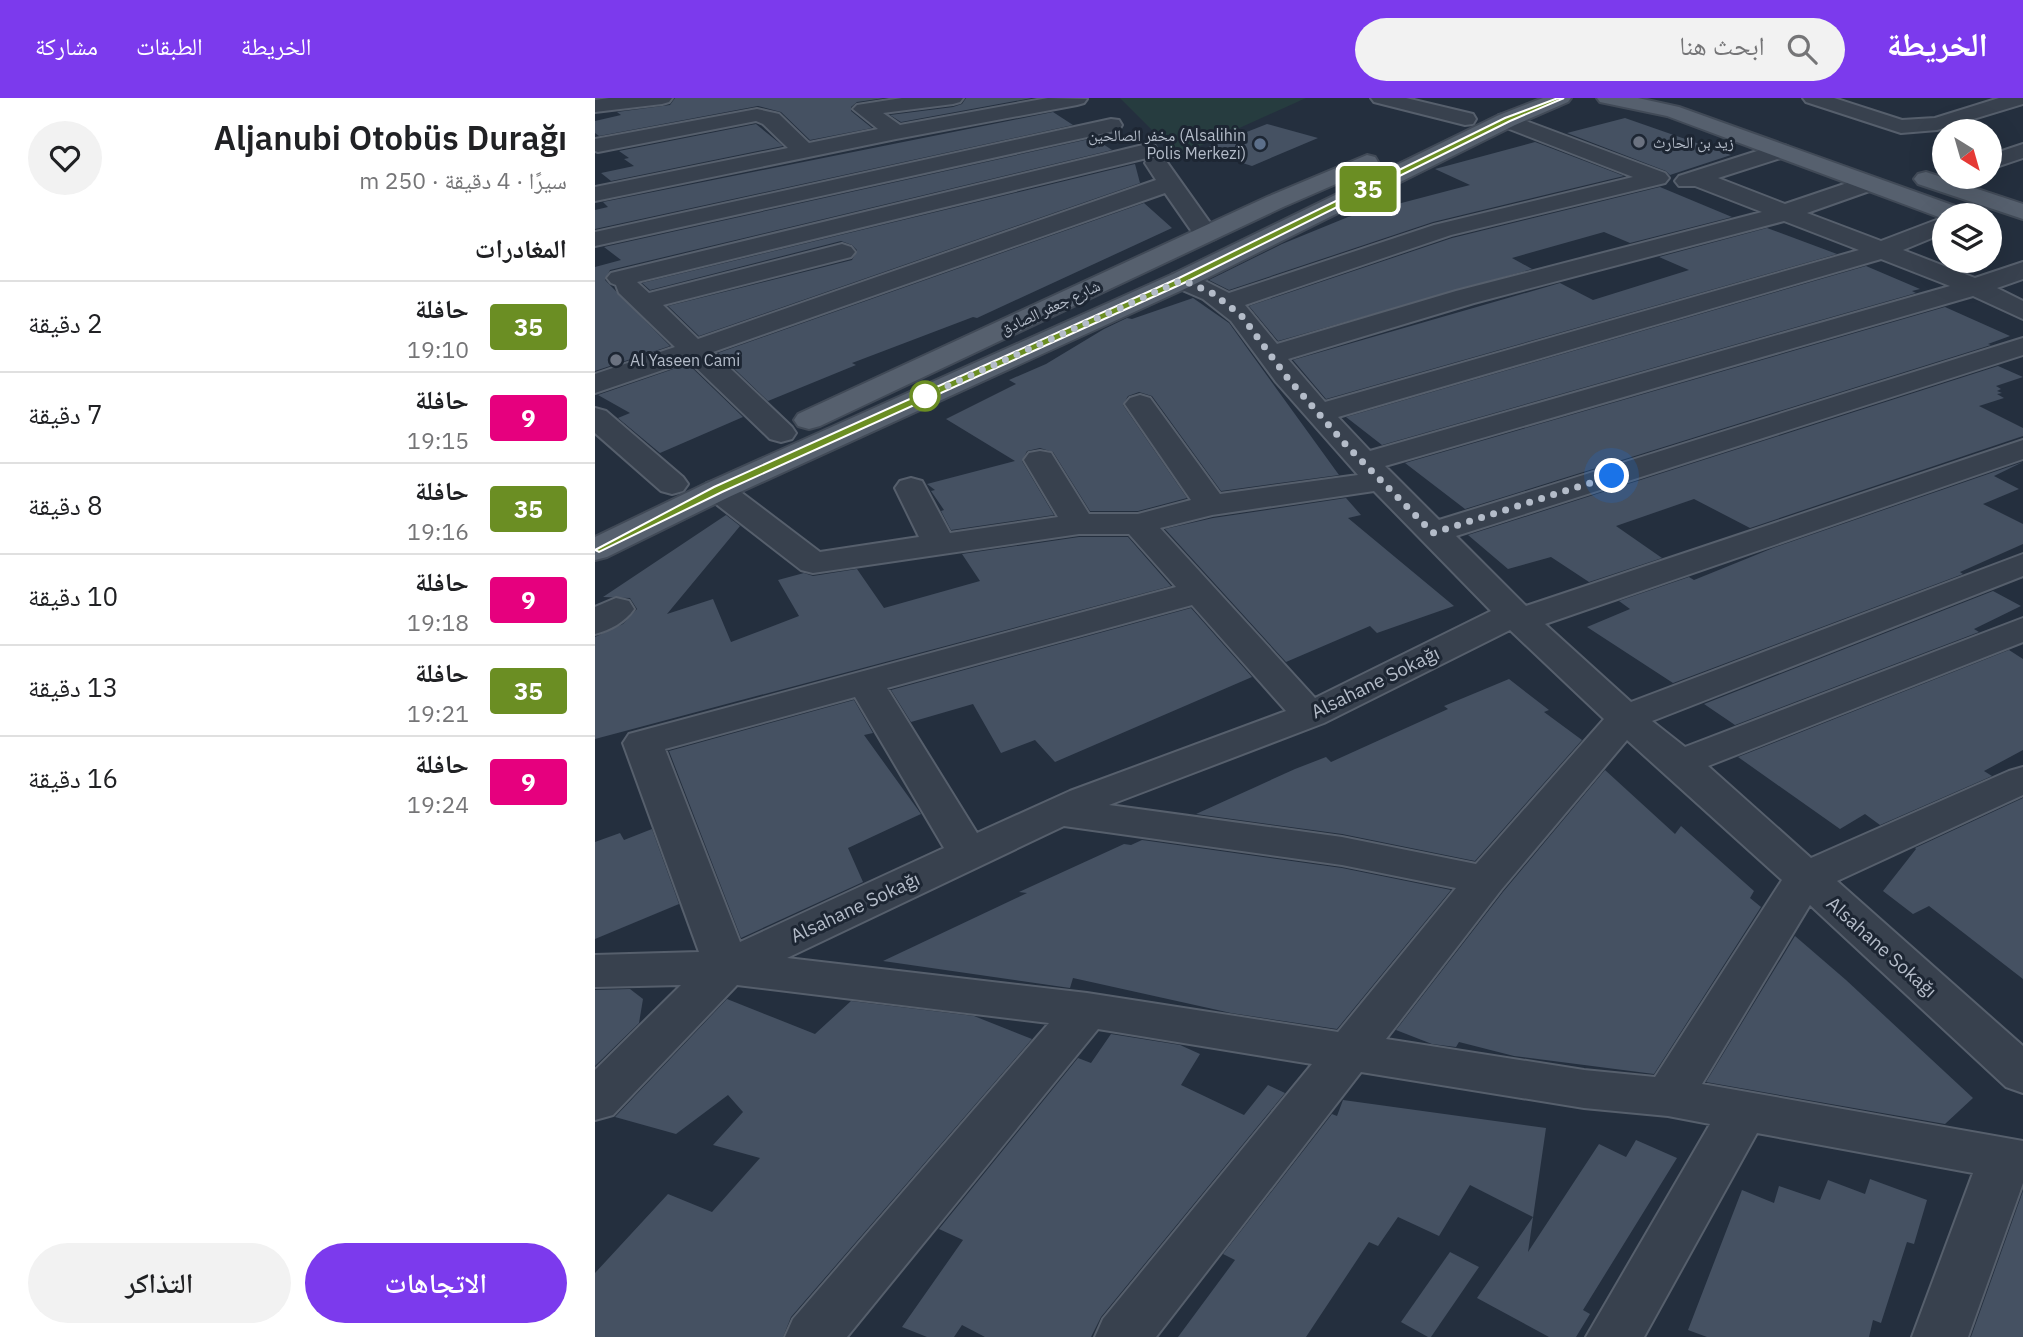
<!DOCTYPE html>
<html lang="ar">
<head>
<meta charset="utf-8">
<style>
  body { margin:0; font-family:"IBM Plex Sans","Noto Naskh Arabic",sans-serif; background:#f2f2f2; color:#202124; direction:rtl; height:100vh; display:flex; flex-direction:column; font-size:26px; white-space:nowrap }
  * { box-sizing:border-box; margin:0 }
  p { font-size:23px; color:#757577 }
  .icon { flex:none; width:38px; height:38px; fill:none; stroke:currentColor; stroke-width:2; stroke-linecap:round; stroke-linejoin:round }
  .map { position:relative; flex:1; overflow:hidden; direction:ltr }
  .sheet { display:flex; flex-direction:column; background:#fff; width:595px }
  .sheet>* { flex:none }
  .badge { padding:0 14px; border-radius:5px; font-size:24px; line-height:46px }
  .needle { width:46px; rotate:143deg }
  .fabs { position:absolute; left:1337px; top:21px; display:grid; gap:14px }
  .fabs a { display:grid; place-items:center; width:70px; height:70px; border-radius:50%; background:#fff; box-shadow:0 7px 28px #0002; font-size:35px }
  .you { position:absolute; width:35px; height:35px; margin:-18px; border:5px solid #fff; border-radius:50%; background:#1a73e8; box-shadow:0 0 0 10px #1a73e833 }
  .map>.badge { position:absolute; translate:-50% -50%; box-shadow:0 0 0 4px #fff }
  h2 { padding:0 28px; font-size:26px; line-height:63px }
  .round { display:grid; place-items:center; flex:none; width:74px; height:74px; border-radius:37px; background:#f2f2f2 }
  .summary { display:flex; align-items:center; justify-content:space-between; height:119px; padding:0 28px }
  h1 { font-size:33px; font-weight:600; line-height:52px }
  .primary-button { display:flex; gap:14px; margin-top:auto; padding:14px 28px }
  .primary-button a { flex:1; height:80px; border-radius:42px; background:#7c3aed; color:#fff; font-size:28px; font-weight:600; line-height:80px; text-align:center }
  .primary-button a+a { background:#f2f2f2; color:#202124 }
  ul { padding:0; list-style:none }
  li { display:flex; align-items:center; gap:21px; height:91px; padding:0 28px; border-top:2px solid #e0e0e0 }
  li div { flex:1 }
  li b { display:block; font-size:26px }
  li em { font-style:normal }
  li .badge { min-width:77px; font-weight:700; text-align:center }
  header { display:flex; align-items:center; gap:42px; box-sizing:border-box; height:98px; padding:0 35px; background:#7c3aed; color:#fff }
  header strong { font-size:33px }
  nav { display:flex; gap:38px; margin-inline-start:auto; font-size:24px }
  .search { width:490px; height:63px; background:#f2f2f2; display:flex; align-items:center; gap:18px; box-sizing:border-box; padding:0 24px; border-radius:38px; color:#757577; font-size:26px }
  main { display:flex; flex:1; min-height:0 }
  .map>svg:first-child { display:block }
  .green { fill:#263c3f }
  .building { fill:#455162 }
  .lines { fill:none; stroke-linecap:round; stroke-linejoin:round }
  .minor-casing { stroke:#565f6c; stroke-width:4 }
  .major-casing { stroke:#414a57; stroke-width:4 }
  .minor { fill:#38414e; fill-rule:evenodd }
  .major { fill:#56606e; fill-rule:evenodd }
  .line { fill:#6b8e23; stroke:#fff; stroke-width:2 }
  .walk { stroke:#b4bcc9; stroke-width:7; stroke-dasharray:0 12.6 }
  .worship-dot { fill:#6b7280; stroke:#1d2633; stroke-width:2.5 }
  .service-dot { fill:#5c6f8a; stroke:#1d2633; stroke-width:2.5 }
  .stop-dot { fill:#fff; stroke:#6b8e23; stroke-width:3.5 }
  .labels { text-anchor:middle; stroke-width:6; stroke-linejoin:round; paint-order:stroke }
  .far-poi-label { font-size:16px; fill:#b4bcc9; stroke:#1d2633; text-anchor:start }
  .far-street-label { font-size:16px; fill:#b4bcc9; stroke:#1d2633 }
  .street-label { font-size:19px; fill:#b4bcc9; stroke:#1d2633 }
</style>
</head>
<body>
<header>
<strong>الخريطة</strong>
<div class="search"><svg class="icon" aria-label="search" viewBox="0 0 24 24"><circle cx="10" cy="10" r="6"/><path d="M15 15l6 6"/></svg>ابحث هنا</div>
<nav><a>الخريطة</a><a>الطبقات</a><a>مشاركة</a></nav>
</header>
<main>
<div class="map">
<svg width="1428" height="1239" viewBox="0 0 1428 1239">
  <rect width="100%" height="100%" fill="#242f3e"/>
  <polygon class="green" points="525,0 711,0 587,56 580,55"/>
  <g class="building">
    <polygon points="80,0 290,0 262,4 256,9 256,13 277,30 215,42 186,14 163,8 4,38 0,35 0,23 26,17 22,14 75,7"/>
    <polygon points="371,0 437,0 306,24 295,17 358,9 367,6"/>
    <polygon points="458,14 478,27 0,131 0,112 13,109 8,104"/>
    <polygon points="1030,20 1136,57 1075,77 1071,73 972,35"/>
    <polygon points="161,26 188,48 16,83 6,75 39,68 29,61 34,60 24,53"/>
    <polygon points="672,26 723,40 657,68 606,52"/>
    <polygon points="499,40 517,52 15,172 10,182 75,248 0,273 0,169 26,162 9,149"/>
    <polygon points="940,44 1029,78 838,124 634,192 614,182 687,146 753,119 875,87 840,71"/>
    <polygon points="540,66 545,85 104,238 73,208 257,162 262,152 257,147 246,143 55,192 47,185"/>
    <polygon points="1065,89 1137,119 1035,145 1009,134 917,160 937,171 683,243 654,208 857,140"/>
    <polygon points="549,105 577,130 382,220 378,219 257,265 261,267 173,303 123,255"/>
    <polygon points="1172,130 1242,156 731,301 698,262 965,185 998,202 1094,172 1064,159"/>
    <polygon points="1271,168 1325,191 1317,193 1321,195 787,347 751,319"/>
    <polygon points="598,200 634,225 744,377 626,393 557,298 544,294 533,298 528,307 592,400 543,413 495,413 458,354 445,350 432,353 427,363 459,417 356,432 346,413 349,412 336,393 340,392 332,386 420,363 351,321 421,286 414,282 451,266 509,231 532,220 537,221"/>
    <polygon points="1350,209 1415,238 1393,246 1396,247 870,411 810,365"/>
    <polygon points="93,266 148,319 65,355 23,320 35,315 3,297"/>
    <polygon points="1403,268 1428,279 1401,288 1406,291 1402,293 1407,295 1402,296 1409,300 1384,308 1428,330 1428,338 1155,430 1099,401 1021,428 1067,460 994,484 956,459 913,471 873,437"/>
    <polygon points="1428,364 1399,378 1424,391 1388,406 1428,426 1428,446 1365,474 1368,476 1078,585 992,529 1035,511 1024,503 1094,479 1099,482 1178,450"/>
    <polygon points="751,400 766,417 753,420 859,508 782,535 775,528 691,564 570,431 618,420"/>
    <polygon points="131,417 145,428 72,516 118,501 136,544 204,518 183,482 209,475 218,478 262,471 289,510 385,483 367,456 484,439 533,439 576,488 0,641 0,539 28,526 42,511 35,500 8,499"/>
    <polygon points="1398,493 1426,508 1379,531 1384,534 1140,627 1109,606"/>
    <polygon points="596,510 657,579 460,664 440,642 406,655 378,606 316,624 296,592"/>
    <polygon points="1414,552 1428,561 1428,652 1389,673 1397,678 1285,727 1270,716 1245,731 1143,659"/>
    <polygon points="914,581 954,612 949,614 987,642 880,763 747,736 601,716 700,671 731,659 736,664 853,611 849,608"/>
    <polygon points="259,602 278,635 269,637 326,716 253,750 268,784 146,840 74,653"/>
    <polygon points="1010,672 1080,736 1086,728 1159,793 1155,800 1166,809 1059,976 919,958 864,944 861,949 837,946 801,932 908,794"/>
    <polygon points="1428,700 1428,881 1334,808 1318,816 1288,793 1321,751 1320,750"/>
    <polygon points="57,731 84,806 0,841 0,744 25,735 29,742"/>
    <polygon points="547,742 747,770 856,792 742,931 636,915 478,880 475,890 288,863 432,795 424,794 529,746 536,747"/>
    <polygon points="1200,838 1251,882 1378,1000 1350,1026 1111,984"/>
    <polygon points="35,891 48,901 44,925 0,968 0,892"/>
    <polygon points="132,901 220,936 256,903 379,918 437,941 196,1219 188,1239 0,1239 0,1175 73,1096 117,1114 165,1060 118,1047 148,1014 133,997 81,1036 20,1019"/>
    <polygon points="516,936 585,947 605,956 586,987 649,1017 673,987 690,995 506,1219 496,1239 390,1239 367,1227 359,1239 332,1239 307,1229 368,1142 344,1131 483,960 496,965"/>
    <polygon points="748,1002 951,1030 933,1154 1004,1046 1031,1059 1041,1042 1082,1060 988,1212 995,1216 981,1239 954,1239 882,1200 938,1119 875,1087 844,1138 803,1119 783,1148 774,1144 711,1239 583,1239 640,1162 628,1156 737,1016 742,1018"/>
    <polygon points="1275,1081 1332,1102 1319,1146 1312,1144 1286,1225 1278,1222 1274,1239 1112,1239 1093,1232 1147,1092 1179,1105 1184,1088 1225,1102 1233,1082 1270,1096"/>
    <polygon points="1428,1093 1428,1239 1376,1239"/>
    <polygon points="855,1154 884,1169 836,1239 833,1239 806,1224"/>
  </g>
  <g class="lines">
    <g class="minor-casing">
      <g id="minor">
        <polygon points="14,0 77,0 74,4 67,6 0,14 0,2"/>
        <polygon points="307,0 368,0 365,4 358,6 288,15 305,27 453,0 492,1 489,5 482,7 301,41 0,103 0,89 193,50 168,26 161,23 3,54 0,53 0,41 162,11 184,16 214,45 283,31 258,11 262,7"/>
        <polygon points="776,0 811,0 878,16 881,21 878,26 870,27 779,4"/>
        <polygon points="1208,0 1239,0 1307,22 1340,20 1404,0 1428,0 1428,6 1342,32 1306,35 1211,4"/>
        <path d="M912,16l158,59 4,5 -4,5 -214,52 -206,70 32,39 179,-53 306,-79 -67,-26h-16l-4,-5 4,-5 100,-32 8,2 3,5 -3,5 -69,22 67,26 74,-25h16l4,5 -4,5 -68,24 74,28 63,-24v16l-41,17 72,28 48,-16v17l-26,9 26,13v18l-50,-23 -588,170 54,54 584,-182v17l-567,181 70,70 497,-166v19l-478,165 86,78 392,-148v22l-371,145 33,26 338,-129v24l-315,124 103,92 198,-87 14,-4v28l-186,86 186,165v47l-17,-6 -196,-182 -108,179 321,57v42l-55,154h-56l61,-164 -216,-40 -113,204h-58l124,-213 -42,-8 -84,-8 -223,-36 -205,265h-61l8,-18 209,-255 -214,-35 -251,308h-62l8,-18 256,-296 -312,-38 -124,130 -18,5v-50l86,-85 -86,2v-32l104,-3 -76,-209 6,-9 547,-147 -47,-53h-50l-266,39 -12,-3 -94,-73 -5,-7 5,-7 11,-3 11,3 91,69 99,-15 -24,-49 5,-7 11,-3 11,3 28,52 108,-16 -34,-57 5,-7 11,-2 11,2 38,61h49l53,-14 -66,-96 5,-6 10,-3 10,3 70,96 138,-19 -82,-93 -45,-61 -28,-22 -30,-13 -4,-6 4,-6 9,-2 9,2 38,19 205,-68 199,-48 -134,-52 -3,-5 3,-5zM1189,123l75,29 -534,152 -37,-43 186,-56zM1286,161l69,27 -580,165 -32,-34zM779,393l117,120 -176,87 -155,-170 52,-13zM597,507l94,106 -216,80 -93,42 -90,-145zM915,532l94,89 -128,145 -134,-27 -233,-32 215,-82zM260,599l89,151 -204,94 -75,-193zM1032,642l155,140 -127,197 -71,-7 -198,-31 115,-149zM469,728l278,39 114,23 -118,144 -251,-39 -300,-35z"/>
        <polygon points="516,21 524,22 527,27 524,32 0,148 0,134"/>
        <polygon points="552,46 560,48 563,53 560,58 42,184 54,195 247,146 256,149 260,154 256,159 68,207 103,241 561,82 550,65 553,60 569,60 623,136 620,141 611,143 602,141 570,95 118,254 197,329 201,335 197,341 186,344 175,341 94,263 0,295 0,276 80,249 24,195 21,187 16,185 12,180 16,175"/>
        <polygon points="1428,46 1428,60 1395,71 1395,57"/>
        <polygon points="0,310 11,313 88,379 93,386 88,393 77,396 66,393 0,335"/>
        <path d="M21,500l13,3 5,8c-9,13 -24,21 -39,25v-27z"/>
      </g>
    </g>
    <g class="major-casing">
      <g id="major">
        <polygon points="948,0 976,0 973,4 920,27 596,188 134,399 12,459 0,462 0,439 112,385 578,176 904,17"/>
        <polygon points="1002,0 1043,0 1084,9 1371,112 1374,117 1349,117 1349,121 1072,18 1005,4"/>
        <polygon points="772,57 780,59 783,64 780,69 688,109 225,328 214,331 203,328 199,322 203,316 672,99"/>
        <polygon points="1331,74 1428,106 1428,121 1323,86 1319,81 1323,76"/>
      </g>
    </g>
    <use href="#minor" class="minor"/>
    <use href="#major" class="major"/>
  </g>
  <polygon class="line" points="963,0 969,0 915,23 591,184 127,394 4,454 0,452 119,389 584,180 910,20"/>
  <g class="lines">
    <polyline class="walk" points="330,298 587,182 617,195 646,217 691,278 752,348 838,435 1017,378"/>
  </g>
  <g class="worship-dot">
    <circle cx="1044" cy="44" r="7"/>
    <circle cx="21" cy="262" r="7"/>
  </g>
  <circle class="service-dot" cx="665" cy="46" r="7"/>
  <circle class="stop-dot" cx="330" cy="298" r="14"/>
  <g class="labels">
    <g class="far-poi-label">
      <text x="651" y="43" text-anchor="end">مخفر الصالحين (Alsalihin<tspan x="651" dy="18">Polis Merkezi)</tspan></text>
      <text x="1058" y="50">زيد بن الحارث</text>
      <text x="35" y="268">Al Yaseen Cami</text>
    </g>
    <g class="far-street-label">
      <text transform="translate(455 209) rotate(-25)" y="6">شارع جعفر الصادق</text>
    </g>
    <g class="street-label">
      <text transform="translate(780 584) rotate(-26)" y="7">Alsahane Sokağı</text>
      <text transform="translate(260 809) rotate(-25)" y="7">Alsahane Sokağı</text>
      <text transform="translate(1287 849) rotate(42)" y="7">Alsahane Sokağı</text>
    </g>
  </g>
</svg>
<div class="fabs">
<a><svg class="needle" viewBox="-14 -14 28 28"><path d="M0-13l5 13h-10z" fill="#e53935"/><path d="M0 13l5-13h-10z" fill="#757577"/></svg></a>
<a><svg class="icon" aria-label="layers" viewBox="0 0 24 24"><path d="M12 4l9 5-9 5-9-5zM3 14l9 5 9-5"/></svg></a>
</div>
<div class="you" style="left:1017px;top:378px"></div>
<b class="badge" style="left:773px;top:91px;background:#6b8e23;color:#fff">35</b>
</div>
<section class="sheet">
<div class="summary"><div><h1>Aljanubi Otobüs Durağı</h1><p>سيرًا · 4 دقيقة · 250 m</p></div><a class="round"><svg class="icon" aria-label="heart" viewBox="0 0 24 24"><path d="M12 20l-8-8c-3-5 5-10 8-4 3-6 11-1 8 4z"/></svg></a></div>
<h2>المغادرات</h2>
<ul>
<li><span class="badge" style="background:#6b8e23;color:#fff">35</span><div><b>حافلة</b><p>19:10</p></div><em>2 دقيقة</em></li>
<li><span class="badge" style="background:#e6007e;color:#fff">9</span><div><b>حافلة</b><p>19:15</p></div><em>7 دقيقة</em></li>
<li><span class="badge" style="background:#6b8e23;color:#fff">35</span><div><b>حافلة</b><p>19:16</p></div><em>8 دقيقة</em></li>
<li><span class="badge" style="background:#e6007e;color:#fff">9</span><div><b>حافلة</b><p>19:18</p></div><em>10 دقيقة</em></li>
<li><span class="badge" style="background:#6b8e23;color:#fff">35</span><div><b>حافلة</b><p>19:21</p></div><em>13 دقيقة</em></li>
<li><span class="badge" style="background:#e6007e;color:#fff">9</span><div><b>حافلة</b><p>19:24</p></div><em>16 دقيقة</em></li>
</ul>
<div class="primary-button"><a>الاتجاهات</a><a>التذاكر</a></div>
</section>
</main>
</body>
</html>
